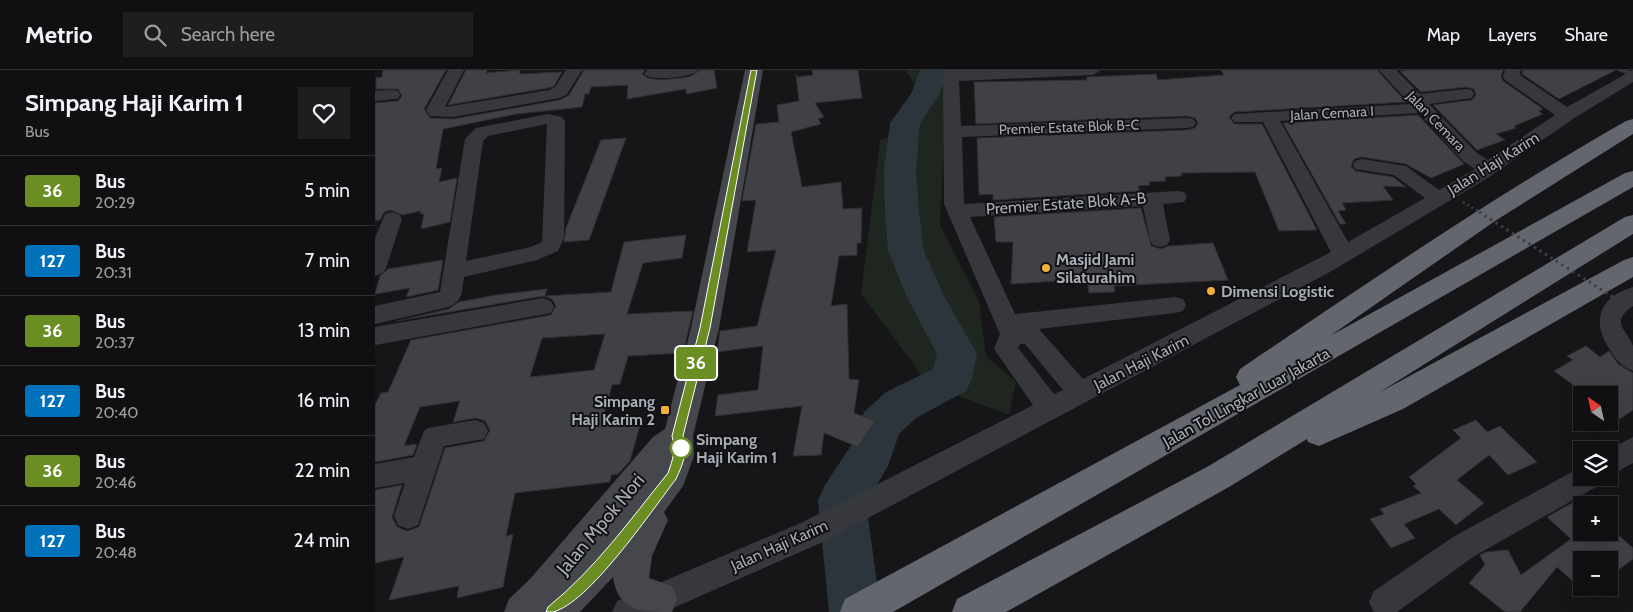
<!DOCTYPE html>
<html lang="en">
<head>
<meta charset="utf-8">
<style>
  body { margin:0; font-family:Cabin,sans-serif; background:#1e1e20; color:#f1f3f6; height:100vh; display:flex; flex-direction:column; font-size:19px; white-space:nowrap }
  * { box-sizing:border-box; margin:0 }
  p { font-size:16px; color:#9c9d9f }
  .icon { flex:none; width:28px; height:28px; fill:none; stroke:currentColor; stroke-width:2; stroke-linecap:round; stroke-linejoin:round }
  .map { position:relative; flex:1; overflow:hidden }
  .panel { display:flex; flex-direction:column; background:#101012; width:375px }
  .panel>* { flex:none }
  .badge { padding:0 10px; border-radius:4px; font-size:18px; line-height:32px }
  .needle { width:32px; rotate:326deg }
  .tools { position:absolute; left:1198px; top:316px; display:grid; gap:10px }
  .tools a { display:grid; place-items:center; width:45px; height:45px; border-radius:0px; background:#101012; box-shadow:0 5px 20px #0002,0 0 0 1px #303032; font-size:25px }
  .map>.badge { position:absolute; translate:-50% -50%; box-shadow:0 0 0 2px #fff }
  .round { display:grid; place-items:center; flex:none; width:52px; height:52px; border-radius:0px; background:#1e1e20 }
  .headline { display:flex; align-items:center; justify-content:space-between; height:85px; padding:0 25px }
  h1 { font-size:24px; font-weight:800; line-height:38px }
  ul { padding:0; list-style:none }
  li { display:flex; align-items:center; gap:15px; height:70px; padding:0 25px; border-top:1px solid #303032 }
  li div { flex:1 }
  li b { display:block; font-size:19px }
  li em { font-style:normal }
  li .badge { min-width:55px; font-weight:700; text-align:center }
  header { display:flex; align-items:center; gap:30px; box-sizing:border-box; height:70px; padding:0 25px; background:#101012; border-bottom:1px solid #303032 }
  header strong { font-size:24px }
  nav { display:flex; gap:28px; margin-inline-start:auto; font-size:18px }
  .search { width:350px; height:45px; background:#1e1e20; display:flex; align-items:center; gap:12px; box-sizing:border-box; padding:0 18px; border-radius:0px; color:#9c9d9f; font-size:19px }
  main { display:flex; flex:1; min-height:0 }
  .map>svg:first-child { display:block }
  .green { fill:#1e261f }
  .lines { fill:none; stroke-linecap:round; stroke-linejoin:round }
  .river { fill:#2c353c; fill-rule:evenodd }
  .building { fill:#404145; stroke:#303034; fill-rule:evenodd }
  .path { stroke:#3d3f44; stroke-width:2.5; stroke-dasharray:2 3; stroke-linecap:butt }
  .lane { fill:#37383d; fill-rule:evenodd }
  .street { fill:#37383d; fill-rule:evenodd }
  .secondary { fill:#45474d; fill-rule:evenodd }
  .highway { fill:#63666e; fill-rule:evenodd }
  .path-bridge-far1 { stroke:#3d3f44; stroke-width:2.5; stroke-dasharray:2 3; stroke-linecap:butt }
  .path-bridge { stroke:#3d3f44; stroke-width:3; stroke-dasharray:2.5 4; stroke-linecap:butt }
  .line { fill:#6b8e23; stroke:#fff }
  .poi-dot { fill:#f2b134; stroke:#111113; stroke-width:2 }
  .stop-dot { fill:#fff; stroke:#6b8e23; stroke-width:2.5 }
  .labels { text-anchor:middle; stroke-width:4; stroke-linejoin:round; paint-order:stroke }
  .far-street-label { font-size:14px; fill:#a8adb8; stroke:#111113 }
  .street-label { font-size:16px; fill:#a8adb8; stroke:#111113 }
  .poi-label { font-size:16px; font-weight:bold; fill:#a8adb8; stroke:#111113; text-anchor:start }
  .stop-label { font-size:16px; font-weight:bold; fill:#a8adb8; stroke:#111113; text-anchor:start }
  .near-street-label { font-size:19px; fill:#a8adb8; stroke:#111113 }
</style>
</head>
<body>
<header>
<strong>Metrio</strong>
<div class="search"><svg class="icon" aria-label="search" viewBox="0 0 24 24"><circle cx="10" cy="10" r="6"/><path d="M15 15l6 6"/></svg>Search here</div>
<nav><a>Map</a><a>Layers</a><a>Share</a></nav>
</header>
<main>
<section class="panel">
<div class="headline"><div><h1>Simpang Haji Karim 1</h1><p>Bus</p></div><a class="round"><svg class="icon" aria-label="heart" viewBox="0 0 24 24"><path d="M12 20l-8-8c-3-5 5-10 8-4 3-6 11-1 8 4z"/></svg></a></div>
<ul>
<li><span class="badge" style="background:#6b8e23;color:#fff">36</span><div><b>Bus</b><p>20:29</p></div><em>5 min</em></li>
<li><span class="badge" style="background:#0072bc;color:#fff">127</span><div><b>Bus</b><p>20:31</p></div><em>7 min</em></li>
<li><span class="badge" style="background:#6b8e23;color:#fff">36</span><div><b>Bus</b><p>20:37</p></div><em>13 min</em></li>
<li><span class="badge" style="background:#0072bc;color:#fff">127</span><div><b>Bus</b><p>20:40</p></div><em>16 min</em></li>
<li><span class="badge" style="background:#6b8e23;color:#fff">36</span><div><b>Bus</b><p>20:46</p></div><em>22 min</em></li>
<li><span class="badge" style="background:#0072bc;color:#fff">127</span><div><b>Bus</b><p>20:48</p></div><em>24 min</em></li>
</ul>
</section>
<div class="map">
<svg width="1258" height="542" viewBox="0 0 1258 542">
  <rect width="100%" height="100%" fill="#161618"/>
  <polygon class="green" points="530,0 572,0 565,155 604,231 611,286 641,312 634,345 554,315 486,224 505,70 525,62 540,14"/>
  <g class="lines">
    <polygon class="river" points="545,0 573,0 564,25 545,53 541,100 544,141 549,181 569,226 602,284 597,309 591,321 541,348 524,364 513,396 491,433 506,542 454,542 443,430 450,415 477,374 489,342 511,322 558,299 562,284 532,227 513,181 510,141 509,100 515,53 536,24"/>
  </g>
  <g class="building">
    <polygon points="8,0 71,0 49,39 55,48 78,49 185,30 194,25 209,0 270,0 267,4 272,8 287,10 314,7 326,0 339,0 342,18 311,24 311,19 252,29 253,15 216,17 214,24 210,24 207,37 141,44 68,59 61,99 67,98 64,112 82,108 75,152 46,159 49,144 45,144 46,141 27,145 16,140 9,142 5,150 0,151 0,33 23,31 27,26 23,19 1,19 1,8 7,7"/>
    <polygon points="91,0 112,0 111,3 144,0 145,4 187,2 179,16 173,18 73,35"/>
    <polygon points="437,0 483,0 487,28 440,33 449,47 443,49 446,54 416,62 427,117 466,112 468,139 487,138 486,173 482,173 482,185 464,186 456,236 472,234 474,309 484,310 479,343 500,351 483,377 449,363 446,385 418,386 427,336 340,346 343,325 383,320 388,276 342,282 345,261 382,256 401,180 372,182 381,130 367,131 381,54 404,52 402,35 424,31 421,4 423,7 438,5"/>
    <polygon points="846,0 1002,0 1031,32 859,42 854,47 859,54 887,54 942,160 904,161 880,102 806,103 807,106 790,107 791,111 774,112 775,115 763,116 765,121 618,130 618,124 604,125 602,68 812,60 820,58 823,53 820,48 812,46 601,54 599,12 712,10 712,7 781,4 783,10 849,5"/>
    <polygon points="1040,0 1128,0 1126,6 1128,11 1168,39 1163,41 1168,44 1139,56 1141,58 1121,64 1130,70 1102,80 1058,35 1097,30 1101,25 1099,19 1091,17 1046,22 1025,1"/>
    <polygon points="1148,0 1239,0 1239,1 1184,29 1147,4"/>
    <polygon points="1043,45 1089,94 1056,108 1031,94 987,87 979,89 976,96 980,101 1018,107 1031,117 1008,116 1018,130 967,133 971,140 963,141 971,154 965,154 908,53"/>
    <polygon points="251,68 214,170 189,172 191,158 226,70"/>
    <polygon points="766,138 776,176 786,179 794,176 838,173 853,210 739,216 740,222 714,223 712,209 636,214 638,172 621,172 619,147"/>
    <path d="M311,165l-4,23 -39,5 -16,51 66,-3 -10,42 -55,3 -8,28 -8,1 -10,37 40,-4 -12,43 -12,13 -7,1 -1,7 -95,11 -9,43 7,-2 -10,53 -46,11 2,-12 -70,14 15,-43 -29,6v-73l27,-5 -10,32 5,10 10,4 12,-4 26,-79 39,-7 6,-11 -5,-9 -9,-3 -23,4 7,-21 -40,6 -16,39 13,-2 -4,11 -38,7v-57l6,-12 7,-1 23,-52 140,-25 5,-9 -4,-7 -9,-3 -146,25 52,-12 10,-7 37,-7 51,-6 -2,7 66,-4 13,-50zM230,264l-11,36 -64,7 12,-39z"/>
    <polygon points="68,190 63,220 31,227 35,218 0,224 5,206 13,199"/>
    <polygon points="1211,276 1225,287 1234,281 1243,294 1258,303 1258,340 1243,350 1234,343 1234,325 1212,325 1179,301 1198,290 1192,286"/>
    <polygon points="1101,350 1112,362 1125,356 1162,392 1133,405 1114,385 1082,410 1109,433 1081,455 1064,439 1029,454 1040,468 1016,478 995,449 1009,444 1005,439 1046,423 1038,416 1041,414 1034,407 1086,368 1078,360"/>
    <polygon points="1197,433 1206,440 1206,462 1231,462 1234,465 1234,457 1258,478 1258,489 1234,507 1234,490 1206,490 1206,518 1221,518 1212,524 1182,497 1145,542 1130,542 1094,513 1110,495 1105,485 1111,482 1133,480 1146,505 1196,469 1172,447"/>
  </g>
  <g class="lines">
    <polyline class="path" points="879,94 897,93"/>
    <polygon class="lane" points="1241,0 1252,0 1258,2 1258,7"/>
    <g class="street">
      <polygon points="73,0 89,0 70,37 174,20 180,17 191,0 207,0 192,24 185,28 78,47 55,46 51,40"/>
      <path d="M324,0c-5,7 -50,12 -55,4l4,-4z"/>
      <path d="M568,0h158l-8,5 -134,6 2,45 226,-8 6,1 3,4 -3,4 -6,1 -225,9 2,67 213,-13 7,1 3,5 -3,5 -21,2 7,36 -3,5 -7,2 -7,-2 -3,-5 -7,-34 -173,11 45,97 160,-17 8,2 3,6 -3,6 -8,2 -136,16 44,50 248,-127 -68,-130h-29l-3,-4 3,-4 176,-10 -31,-34h17l24,24 46,-5 6,1 2,4 -2,4 -43,6 48,49 11,7 67,-45 -50,-35 -2,-3 2,-7h16l-1,5 47,32 66,-37v12l-60,37 -87,60 -156,93 -507,270 -159,70h-52l5,-11 186,-79 230,-117 -39,-56 6,-15 -56,-130zM1044,43l44,48 12,8 -36,21 -33,-24 -44,-7 -7,2 -2,4 2,4 39,6 31,23 -77,44 -68,-121zM645,274h5l38,46 -9,4 -36,-46z"/>
      <polygon points="17,20 23,21 25,25 23,29 0,31 0,21"/>
      <path d="M173,44l14,3 3,4 -1,117 -6,13 -21,9 -73,17c-2,14 -1,24 -15,30l-74,17v-18l65,-14 25,-153 11,-11zM172,54l-5,118 -11,5 -65,14 17,-120 5,-5z"/>
      <polygon points="17,142 24,144 27,149 11,198 8,203 0,206 0,168 10,144"/>
      <path d="M1258,217v19c-25,17 -4,25 0,40 0,7 0,17 0,25 -11,-4 -17,-11 -23,-21 -19,-29 -11,-53 23,-63z"/>
      <polygon points="168,228 176,231 179,237 176,243 0,275 0,257"/>
      <polygon points="100,350 109,353 113,361 109,369 69,376 43,455 33,459 23,455 19,446 30,413 0,418 0,394 39,387 49,361 53,358"/>
      <polygon points="1258,367 1258,393 1234,406 1233,380"/>
      <polygon points="1206,397 1206,408 1225,408 1221,417 1098,487 1022,542 999,542 994,532 999,521 1078,467"/>
    </g>
    <path class="secondary" d="M370,0h18l-44,258 -26,108 1,20 -11,30 -19,26 4,8 -16,36 -3,22 23,8 5,13 -5,13c-30,0 -54,0 -59,-35l-33,35h-76l5,-13 21,-20 123,-142 12,-8 26,-101z"/>
    <g class="highway">
      <path d="M1258,49v15l-138,87 -165,115 295,-163 8,-2v16l-740,425h-53l5,-13 395,-214 -4,-8 4,-8c127,-86 253,-172 386,-248z"/>
      <polygon points="1258,145 1258,164 1005,322 1249,190 1258,187 1258,207 1028,339 944,376 933,372 932,369 854,417 631,542 577,542 582,529 832,397 1250,147"/>
    </g>
    <polyline class="path-bridge-far1" points="1088,132 1106,143"/>
    <polyline class="path-bridge" points="1104,142 1238,227"/>
  </g>
  <path class="line" d="M376,0h6l-47,258 -27,108c5,16 0,28 -7,43 -26,34 -87,124 -123,133h-7l2,-5c47,-38 82,-87 120,-134 5,-14 8,-23 4,-37l28,-108z"/>
  <g class="poi-dot">
    <circle cx="671" cy="198" r="5"/>
    <circle cx="836" cy="221" r="5"/>
    <rect x="285" y="335" width="10" height="10" rx="2.5"/>
  </g>
  <circle class="stop-dot" cx="306" cy="378" r="10"/>
  <g class="labels">
    <g class="far-street-label">
      <text transform="translate(957 43) rotate(-3)" y="5">Jalan Cemara I</text>
      <text transform="translate(1061 51) rotate(46)" y="5">Jalan Cemara</text>
      <text transform="translate(694 57) rotate(-2)" y="5">Premier Estate Blok B-C</text>
    </g>
    <g class="street-label">
      <text transform="translate(1118 93) rotate(-32)" y="6">Jalan Haji Karim</text>
      <text transform="translate(691 133) rotate(-4)" y="6">Premier Estate Blok A-B</text>
      <text transform="translate(766 292) rotate(-27)" y="6">Jalan Haji Karim</text>
      <text transform="translate(871 327) rotate(-29)" y="6">Jalan Tol Lingkar Luar Jakarta</text>
      <text transform="translate(404 475) rotate(-24)" y="6">Jalan Haji Karim</text>
    </g>
    <g class="poi-label">
      <text x="681" y="195">Masjid Jami<tspan x="681" dy="18">Silaturahim</tspan></text>
      <text x="846" y="227">Dimensi Logistic</text>
      <text x="280" y="337" text-anchor="end">Simpang<tspan x="280" dy="18">Haji Karim 2</tspan></text>
    </g>
    <g class="stop-label">
      <text x="321" y="375">Simpang<tspan x="321" dy="18">Haji Karim 1</tspan></text>
    </g>
    <g class="near-street-label">
      <text transform="translate(225 454) rotate(-50)" y="7">Jalan Mpok Nori</text>
    </g>
  </g>
</svg>
<div class="tools">
<a><svg class="needle" viewBox="-14 -14 28 28"><path d="M0-13l5 13h-10z" fill="#e53935"/><path d="M0 13l5-13h-10z" fill="#9c9d9f"/></svg></a>
<a><svg class="icon" aria-label="layers" viewBox="0 0 24 24"><path d="M12 4l9 5-9 5-9-5zM3 14l9 5 9-5"/></svg></a>
<a>+</a>
<a>−</a>
</div>
<b class="badge" style="left:321px;top:293px;background:#6b8e23;color:#fff">36</b>
</div>
</main>
</body>
</html>
